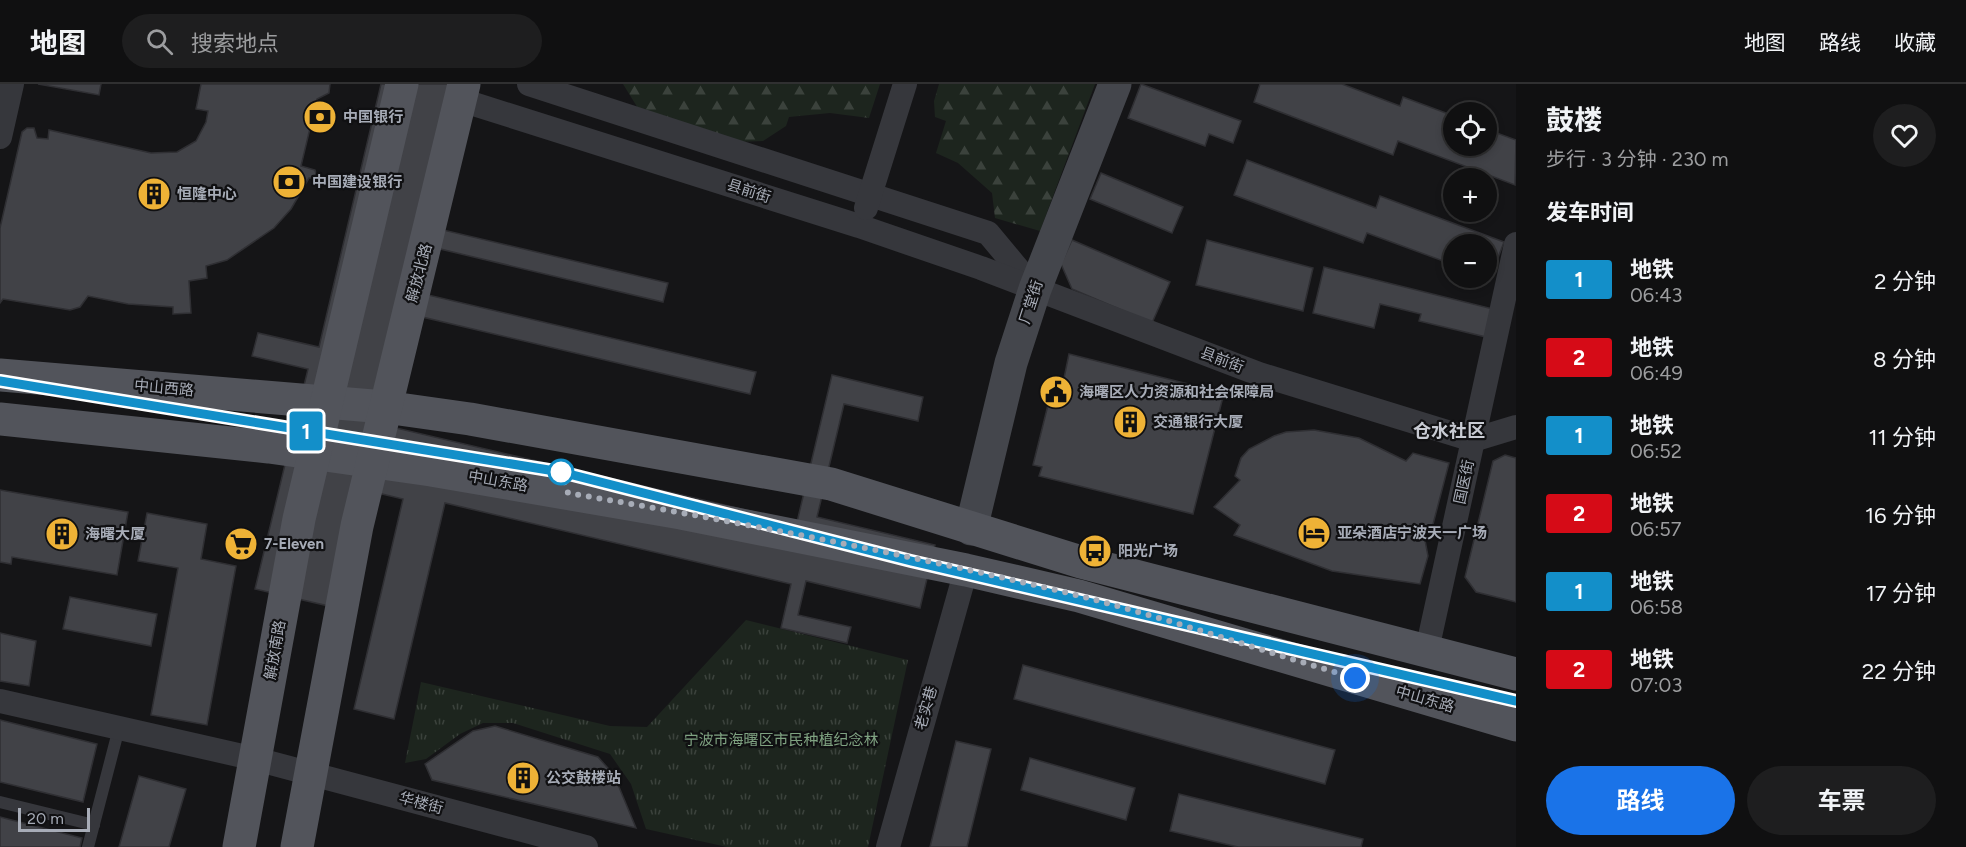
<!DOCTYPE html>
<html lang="zh">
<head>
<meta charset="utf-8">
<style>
  body { margin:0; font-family:Figtree,"Noto Sans SC",sans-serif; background:#1e1e1f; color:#f1f3f6; height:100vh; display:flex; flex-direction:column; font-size:22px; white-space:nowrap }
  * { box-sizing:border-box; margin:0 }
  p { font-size:20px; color:#9c9d9f }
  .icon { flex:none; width:33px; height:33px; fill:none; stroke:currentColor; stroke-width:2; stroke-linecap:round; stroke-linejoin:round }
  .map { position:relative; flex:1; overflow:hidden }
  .side { display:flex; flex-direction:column; background:#101011; width:450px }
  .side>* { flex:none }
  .badge { padding:0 12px; border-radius:4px; font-size:21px; line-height:39px }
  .controls { position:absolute; left:1443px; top:18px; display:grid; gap:12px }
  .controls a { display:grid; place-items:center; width:54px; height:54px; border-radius:50%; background:#101011; box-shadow:0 3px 9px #0003,0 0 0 2px #303031; font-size:30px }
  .scale { position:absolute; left:18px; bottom:15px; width:72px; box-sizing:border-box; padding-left:6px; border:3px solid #a7acb7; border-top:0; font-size:16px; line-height:21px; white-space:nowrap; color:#a7acb7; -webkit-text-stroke:4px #101012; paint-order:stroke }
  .you { position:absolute; width:30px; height:30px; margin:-15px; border:4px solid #fff; border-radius:50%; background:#1a73e8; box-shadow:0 0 0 9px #1a73e833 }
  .map>.badge { position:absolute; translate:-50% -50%; box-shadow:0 0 0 3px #fff }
  h2 { padding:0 30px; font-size:22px; line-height:54px }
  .round { display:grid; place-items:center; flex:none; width:63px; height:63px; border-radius:32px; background:#1e1e1f }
  .head { display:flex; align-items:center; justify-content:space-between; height:102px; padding:0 30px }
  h1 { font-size:28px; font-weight:700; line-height:45px }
  .action { display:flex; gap:12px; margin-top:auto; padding:12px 30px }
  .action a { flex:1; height:69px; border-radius:36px; background:#1a73e8; color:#fff; font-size:24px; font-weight:700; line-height:69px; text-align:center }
  .action a+a { background:#1e1e1f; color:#f1f3f6 }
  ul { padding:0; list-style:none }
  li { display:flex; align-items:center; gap:18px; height:78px; padding:0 30px }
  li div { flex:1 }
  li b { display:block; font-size:22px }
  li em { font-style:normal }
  li .badge { min-width:66px; font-weight:700; text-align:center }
  header { display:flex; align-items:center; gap:36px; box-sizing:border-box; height:84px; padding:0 30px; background:#101011; border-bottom:2px solid #303031 }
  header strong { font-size:28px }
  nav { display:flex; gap:33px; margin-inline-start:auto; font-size:21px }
  .search { width:420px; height:54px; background:#1e1e1f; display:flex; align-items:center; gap:15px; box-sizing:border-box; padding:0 21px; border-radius:33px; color:#9c9d9f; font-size:22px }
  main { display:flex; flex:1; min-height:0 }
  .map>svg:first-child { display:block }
  .grass { fill:url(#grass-tufts) }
  .forest { fill:url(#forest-firs) }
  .building { fill:#414247; stroke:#2f2f33; stroke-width:1.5 }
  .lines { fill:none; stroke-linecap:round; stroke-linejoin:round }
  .lane { stroke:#36373c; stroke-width:12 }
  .street { stroke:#36373c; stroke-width:24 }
  .secondary { stroke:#44464c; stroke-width:33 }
  .primary { stroke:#52545b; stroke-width:33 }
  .line-casing { stroke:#fff; stroke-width:14 }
  .line { stroke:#138fc9; stroke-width:9 }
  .walk { stroke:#a7acb7; stroke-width:6; stroke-dasharray:0 10.8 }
  .stop-dot { fill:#fff; stroke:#138fc9; stroke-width:3 }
  .labels { text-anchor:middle; stroke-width:4.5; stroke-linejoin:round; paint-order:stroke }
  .poi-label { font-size:15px; font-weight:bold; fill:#a7acb7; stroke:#101012; text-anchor:start }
  .street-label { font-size:15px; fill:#a7acb7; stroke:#101012 }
  .park-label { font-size:15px; fill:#7fa281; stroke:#101012 }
  .quarter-label { font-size:18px; font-weight:bold; fill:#c8cbd3; stroke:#101012 }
</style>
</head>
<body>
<header>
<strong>地图</strong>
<div class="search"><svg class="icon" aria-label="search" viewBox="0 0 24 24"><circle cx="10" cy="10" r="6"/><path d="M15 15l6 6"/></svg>搜索地点</div>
<nav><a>地图</a><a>路线</a><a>收藏</a></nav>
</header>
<main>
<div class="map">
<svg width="1516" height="763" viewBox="0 0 1516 763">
  <defs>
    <pattern id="grass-tufts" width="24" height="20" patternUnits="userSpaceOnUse" patternTransform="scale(1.5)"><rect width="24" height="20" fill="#1d251e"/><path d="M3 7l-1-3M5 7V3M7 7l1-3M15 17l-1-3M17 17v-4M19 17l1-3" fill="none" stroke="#3b423c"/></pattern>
    <pattern id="forest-firs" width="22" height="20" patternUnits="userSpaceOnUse" patternTransform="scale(1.5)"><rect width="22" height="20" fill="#1d251e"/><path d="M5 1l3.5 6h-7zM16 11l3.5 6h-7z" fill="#3b423c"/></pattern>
  </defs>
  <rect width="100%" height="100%" fill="#151517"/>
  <polygon class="grass" points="746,536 908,576 868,763 727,763 646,745 631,700 610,670 513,639 483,639 460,650 426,675 405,679 421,598 610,642 647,643"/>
  <g class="forest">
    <polygon points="623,0 880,0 869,34 830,29 789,33 786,42 763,57 737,58 644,34"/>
    <polygon points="939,0 1095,0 1040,147 995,134 992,109 958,79 936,69 946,37 935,33 934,17"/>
  </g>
  <g class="building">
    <polygon points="38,0 101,0 99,11"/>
    <polygon points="201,0 330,0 329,9 317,15 301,82 315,86 316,90 314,94 309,94 291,125 274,144 227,176 206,182 207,194 189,197 191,229 173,230 173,223 128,220 88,212 80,223 70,226 3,215 0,219 0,144 22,48 27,44 34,44 37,54 48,55 49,46 151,69 177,68 196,57 206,38 208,27 196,25"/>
    <polygon points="381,0 477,0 443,146 668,199 663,218 440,165 428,211 756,288 750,310 422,233 396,344 797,438 832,291 923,313 918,337 844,320 817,433 935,461 920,524 806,497 798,531 851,543 847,559 781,544 791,500 445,419 394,635 354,625 403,415 361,405 333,523 255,505 308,285 252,272 258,249 319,263"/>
    <polygon points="1141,0 1241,37 1233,59 1209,50 1205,62 1128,34"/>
    <polygon points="1260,0 1342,0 1400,22 1403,13 1454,32 1454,62 1486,62 1486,45 1516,56 1515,101 1398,57 1393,71 1254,18"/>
    <polygon points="1247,76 1376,124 1380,112 1504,158 1490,195 1486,194 1486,160 1454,160 1454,181 1367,149 1363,159 1234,111"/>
    <polygon points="1101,89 1183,123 1172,149 1090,115"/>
    <polygon points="1072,156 1170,198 1152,239 1072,205 1061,180"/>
    <polygon points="1207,156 1313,184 1303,227 1196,201"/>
    <polygon points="1324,183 1493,225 1486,253 1419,237 1421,230 1380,220 1374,244 1313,229"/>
    <polygon points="1069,270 1224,309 1193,430 1039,392 1042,383 1033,381 1054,297 1063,299"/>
    <polygon points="1314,346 1359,354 1406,377 1413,369 1449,379 1431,448 1424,451 1428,472 1420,500 1332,487 1234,451 1240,441 1214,423 1240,396 1235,392 1241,374 1249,365 1274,352 1286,348"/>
    <polygon points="1505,371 1516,374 1516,518 1476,508 1465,493 1493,377"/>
    <polygon points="0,406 128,428 117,491 12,473 11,480 0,478"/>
    <polygon points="147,429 207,440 201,475 236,482 207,641 151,631 178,484 138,477"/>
    <polygon points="70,513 157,530 151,562 63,545"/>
    <polygon points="0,549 36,557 29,602 0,597"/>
    <polygon points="1023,581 1335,666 1325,700 1014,615"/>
    <polygon points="0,636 97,660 83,718 0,698"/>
    <polygon points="495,642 598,673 614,691 636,744 432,696 425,680 473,647"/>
    <polygon points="956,657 991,665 967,763 930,763"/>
    <polygon points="1030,674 1135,704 1126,736 1021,706"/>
    <polygon points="139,692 186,705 169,763 119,763"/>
    <polygon points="1179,710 1363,755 1361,763 1238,763 1170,747"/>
    <polygon points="0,733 82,754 80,763 0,763"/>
  </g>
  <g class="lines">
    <g class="lane">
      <polyline points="0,718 94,741"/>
      <polyline points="88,763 119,644"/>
    </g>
    <g class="street">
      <polyline points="529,0 988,149 1033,203"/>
      <polyline points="461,16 859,142 981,184 1259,290 1473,356 1516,343"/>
      <polyline points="0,53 12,0"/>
      <polyline points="866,124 905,0"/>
      <polyline points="1427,566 1516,160"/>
      <polyline points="0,617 256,675 586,763"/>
      <polyline points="888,763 966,486"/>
    </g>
    <polyline class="secondary" points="971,445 1011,279 1035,205 1115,0"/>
    <g class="primary">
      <polyline points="0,291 385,323 470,335 831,400 1081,478 1516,590"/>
      <polyline points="0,335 269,363 431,386 681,429 966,486 1079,512 1516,641"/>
      <polyline points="239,763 299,435 402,0"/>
      <polyline points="297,763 357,442 464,0"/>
    </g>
  </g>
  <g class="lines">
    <g class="line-casing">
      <polyline id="line" points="0,297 561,388 911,477 1516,617"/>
    </g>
    <use href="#line" class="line"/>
    <path class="walk" d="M561,388l7,21c170,29 340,61 508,102 94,24 186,56 279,83"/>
  </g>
  <defs>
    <g id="bank-disc" transform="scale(1.725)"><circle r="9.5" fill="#eeb236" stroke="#101012"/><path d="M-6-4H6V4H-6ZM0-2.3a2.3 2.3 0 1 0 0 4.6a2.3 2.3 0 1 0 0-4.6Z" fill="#111"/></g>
    <g id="building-disc" transform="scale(1.725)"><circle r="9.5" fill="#eeb236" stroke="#101012"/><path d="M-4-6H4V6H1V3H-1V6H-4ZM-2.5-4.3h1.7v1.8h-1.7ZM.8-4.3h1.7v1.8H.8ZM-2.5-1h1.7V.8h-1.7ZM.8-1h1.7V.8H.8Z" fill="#111"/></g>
    <g id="civic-disc" transform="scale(1.725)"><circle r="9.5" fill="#eeb236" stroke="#101012"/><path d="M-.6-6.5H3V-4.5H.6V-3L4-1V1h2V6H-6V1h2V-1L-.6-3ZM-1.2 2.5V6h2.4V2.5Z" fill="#111"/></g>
    <g id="hotel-disc" transform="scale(1.725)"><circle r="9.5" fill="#eeb236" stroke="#101012"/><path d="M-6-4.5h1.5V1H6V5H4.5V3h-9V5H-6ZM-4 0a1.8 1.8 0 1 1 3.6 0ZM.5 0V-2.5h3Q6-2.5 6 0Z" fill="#111"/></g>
    <g id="supermarket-disc" transform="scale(1.725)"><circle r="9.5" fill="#eeb236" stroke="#101012"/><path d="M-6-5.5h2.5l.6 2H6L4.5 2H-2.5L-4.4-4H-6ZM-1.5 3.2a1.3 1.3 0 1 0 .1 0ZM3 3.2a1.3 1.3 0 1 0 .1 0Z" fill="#111"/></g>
    <g id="bus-disc" transform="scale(1.725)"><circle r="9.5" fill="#eeb236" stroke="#101012"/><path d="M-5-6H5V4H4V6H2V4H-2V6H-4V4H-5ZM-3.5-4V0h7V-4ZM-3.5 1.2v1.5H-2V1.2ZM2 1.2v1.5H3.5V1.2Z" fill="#111"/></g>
  </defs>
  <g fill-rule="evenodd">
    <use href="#bank-disc" x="320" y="33"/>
    <use href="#bank-disc" x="289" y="98"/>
    <use href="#building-disc" x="154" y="110"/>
    <use href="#civic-disc" x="1056" y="308"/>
    <use href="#building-disc" x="1130" y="338"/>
    <use href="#hotel-disc" x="1314" y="449"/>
    <use href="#building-disc" x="62" y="450"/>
    <use href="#supermarket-disc" x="241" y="460"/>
    <use href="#bus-disc" x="1095" y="467"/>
    <use href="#building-disc" x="523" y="694"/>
  </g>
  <circle class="stop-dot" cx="561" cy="388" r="12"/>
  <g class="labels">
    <g class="poi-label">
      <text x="343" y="38">中国银行</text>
      <text x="312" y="103">中国建设银行</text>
      <text x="177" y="115">恒隆中心</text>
      <text x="1079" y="313">海曙区人力资源和社会保障局</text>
      <text x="1153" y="343">交通银行大厦</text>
      <text x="1337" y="454">亚朵酒店宁波天一广场</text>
      <text x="85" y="455">海曙大厦</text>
      <text x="264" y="465">7-Eleven</text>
      <text x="1118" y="472">阳光广场</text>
      <text x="546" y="699">公交鼓楼站</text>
    </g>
    <g class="street-label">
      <text transform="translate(749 107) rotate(18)" y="5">县前街</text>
      <text transform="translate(419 189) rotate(-75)" y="5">解放北路</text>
      <text transform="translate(1031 218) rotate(-72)" y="5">厂堂街</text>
      <text transform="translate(1222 276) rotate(21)" y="5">县前街</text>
      <text transform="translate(164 304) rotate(5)" y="5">中山西路</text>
      <text transform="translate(498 397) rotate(10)" y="5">中山东路</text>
      <text transform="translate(1464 398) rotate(-78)" y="5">国医街</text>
      <text transform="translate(275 566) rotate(-80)" y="5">解放南路</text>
      <text transform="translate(1425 615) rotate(16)" y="5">中山东路</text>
      <text transform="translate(926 624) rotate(-74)" y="5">老实巷</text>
      <text transform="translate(421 719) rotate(15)" y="5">华楼街</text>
    </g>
    <g class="park-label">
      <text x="781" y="661">宁波市海曙区市民种植纪念林</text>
    </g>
    <g class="quarter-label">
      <text x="1449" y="353">仓水社区</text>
    </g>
  </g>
</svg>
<div class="controls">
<a><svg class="icon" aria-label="locate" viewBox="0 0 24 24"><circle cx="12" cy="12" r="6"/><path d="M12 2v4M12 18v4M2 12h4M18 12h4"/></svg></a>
<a>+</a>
<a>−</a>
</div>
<div class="scale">20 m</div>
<div class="you" style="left:1355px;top:594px"></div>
<b class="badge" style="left:306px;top:347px;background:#138fc9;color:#fff">1</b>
</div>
<section class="side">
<div class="head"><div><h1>鼓楼</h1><p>步行 · 3 分钟 · 230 m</p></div><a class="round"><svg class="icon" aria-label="heart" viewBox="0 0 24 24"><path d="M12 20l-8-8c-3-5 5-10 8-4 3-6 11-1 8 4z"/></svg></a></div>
<h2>发车时间</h2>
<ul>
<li><span class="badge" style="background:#138fc9;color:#fff">1</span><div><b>地铁</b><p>06:43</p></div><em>2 分钟</em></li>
<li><span class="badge" style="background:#d60b17;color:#fff">2</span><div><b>地铁</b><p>06:49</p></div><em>8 分钟</em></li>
<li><span class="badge" style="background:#138fc9;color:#fff">1</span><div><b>地铁</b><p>06:52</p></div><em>11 分钟</em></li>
<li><span class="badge" style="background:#d60b17;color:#fff">2</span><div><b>地铁</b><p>06:57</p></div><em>16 分钟</em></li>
<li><span class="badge" style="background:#138fc9;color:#fff">1</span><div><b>地铁</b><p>06:58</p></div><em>17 分钟</em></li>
<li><span class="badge" style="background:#d60b17;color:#fff">2</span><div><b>地铁</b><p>07:03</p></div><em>22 分钟</em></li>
</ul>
<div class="action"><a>路线</a><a>车票</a></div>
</section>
</main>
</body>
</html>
